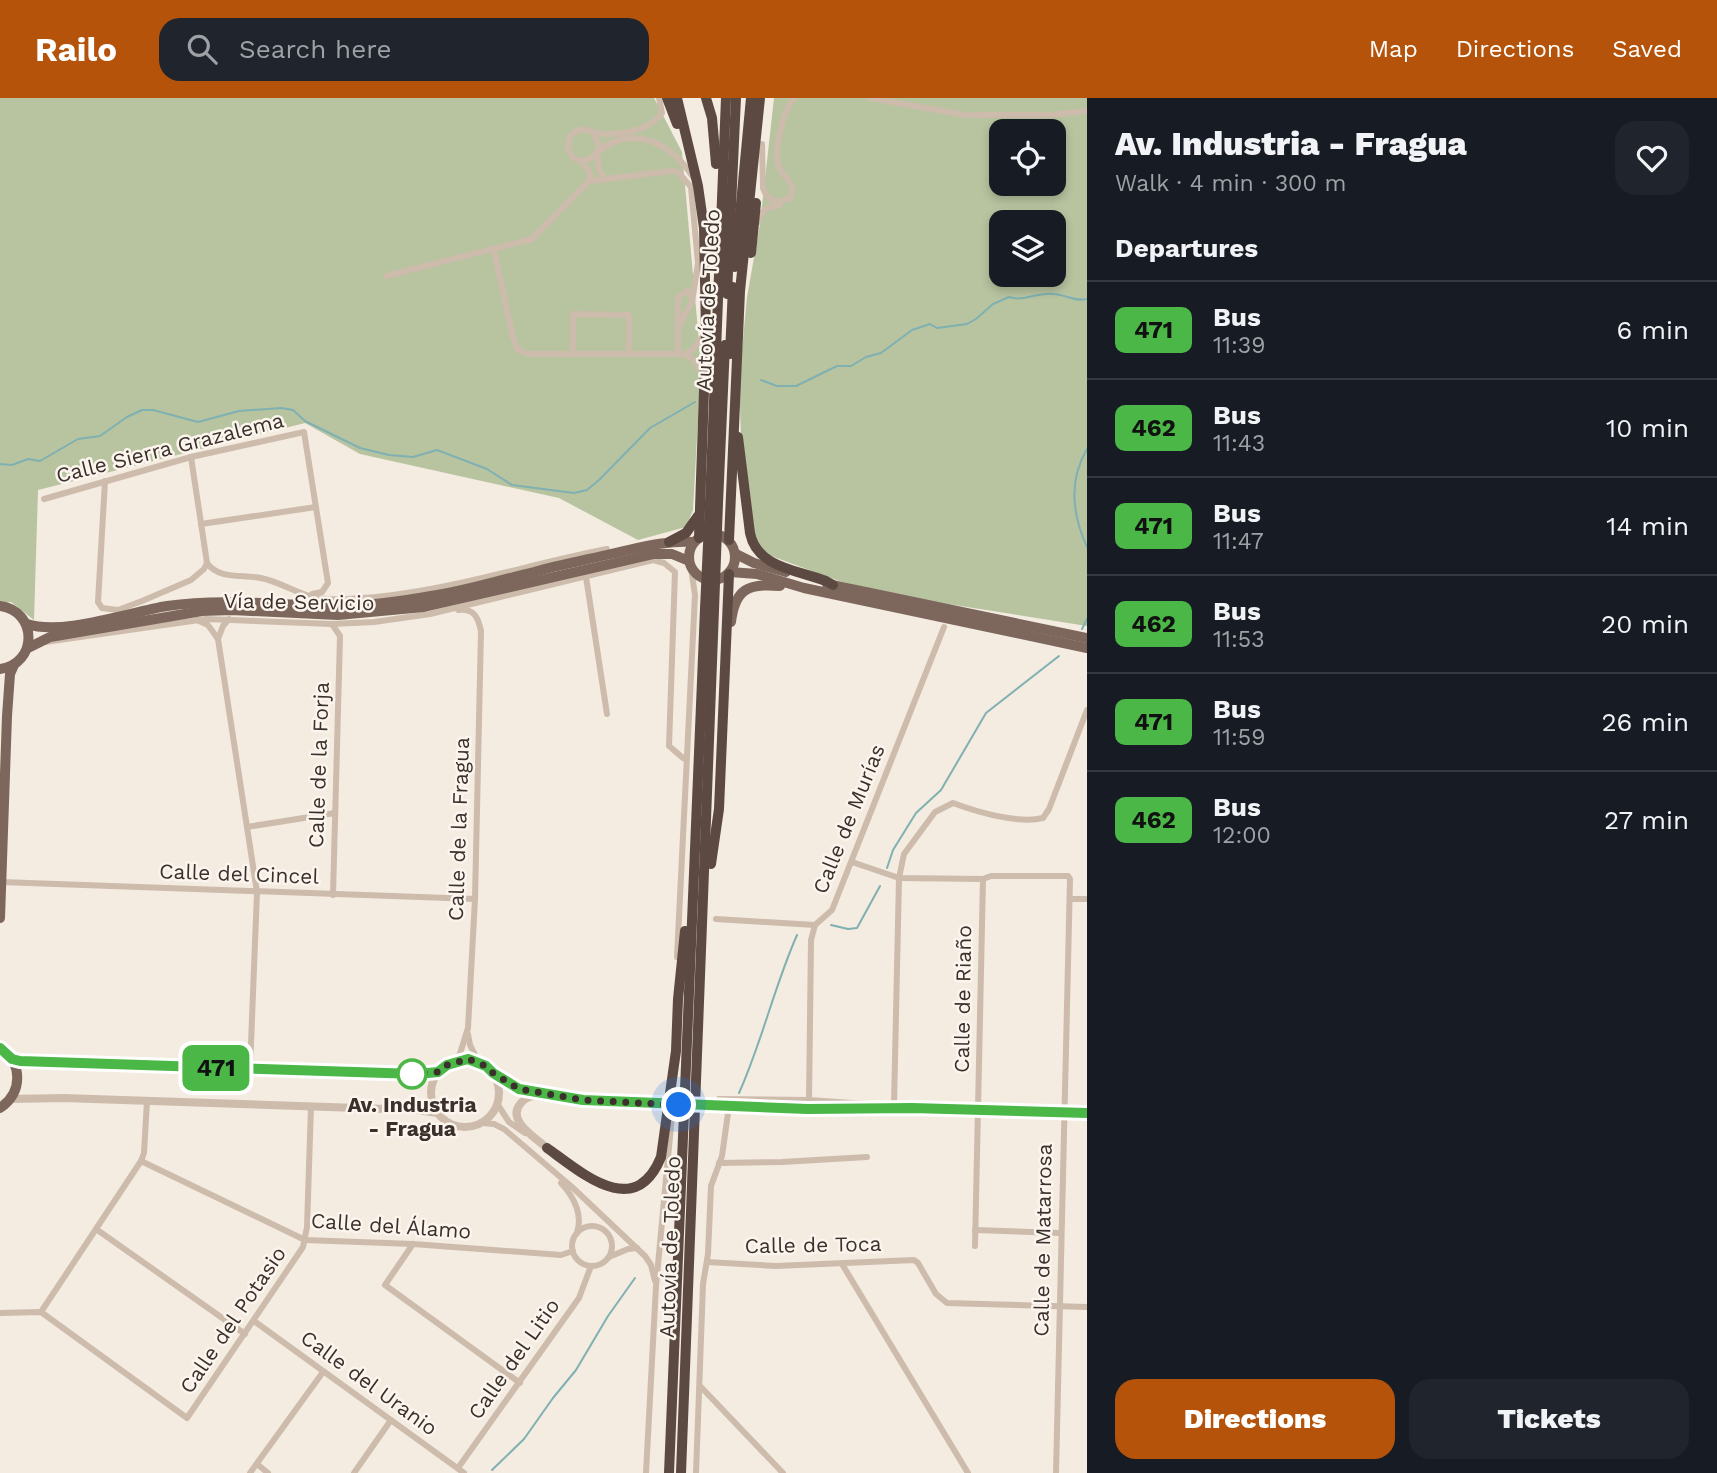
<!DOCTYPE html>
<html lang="en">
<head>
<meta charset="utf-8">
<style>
  body { margin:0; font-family:"Work Sans",sans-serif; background:#20242c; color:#f1f3f6; height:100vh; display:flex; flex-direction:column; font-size:26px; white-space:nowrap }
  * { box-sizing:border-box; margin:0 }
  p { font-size:23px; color:#9ea1a6 }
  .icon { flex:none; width:38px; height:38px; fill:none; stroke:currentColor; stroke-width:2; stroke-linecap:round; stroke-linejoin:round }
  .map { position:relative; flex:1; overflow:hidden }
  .details { display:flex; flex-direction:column; background:#171b24; width:630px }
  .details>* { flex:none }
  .badge { padding:0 14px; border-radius:10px; font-size:24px; line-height:46px }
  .tools { position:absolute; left:989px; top:21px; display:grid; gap:14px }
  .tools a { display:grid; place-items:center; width:77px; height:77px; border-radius:14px; background:#171b24; box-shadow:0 4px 10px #0003; font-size:35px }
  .you { position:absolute; width:35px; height:35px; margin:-18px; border:5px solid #fff; border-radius:50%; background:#1a73e8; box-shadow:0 0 0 10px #1a73e833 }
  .map>.badge { position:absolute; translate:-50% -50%; box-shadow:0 0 0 4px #fff }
  h2 { padding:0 28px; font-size:26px; line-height:63px }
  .round { display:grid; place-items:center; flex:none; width:74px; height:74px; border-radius:21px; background:#20242c }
  .summary { display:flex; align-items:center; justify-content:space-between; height:119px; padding:0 28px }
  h1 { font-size:33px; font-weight:800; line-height:52px }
  .cta { display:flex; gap:14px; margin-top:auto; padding:14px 28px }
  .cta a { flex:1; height:80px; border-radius:21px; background:#b45309; color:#fff; font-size:28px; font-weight:800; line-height:80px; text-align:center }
  .cta a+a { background:#20242c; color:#f1f3f6 }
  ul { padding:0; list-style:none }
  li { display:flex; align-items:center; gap:21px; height:98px; padding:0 28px; border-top:2px solid #363941 }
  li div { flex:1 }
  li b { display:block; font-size:26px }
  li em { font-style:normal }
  li .badge { min-width:77px; font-weight:700; text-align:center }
  header { display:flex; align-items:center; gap:42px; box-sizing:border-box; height:98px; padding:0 35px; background:#b45309; color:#fff }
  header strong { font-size:33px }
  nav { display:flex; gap:38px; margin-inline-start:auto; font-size:24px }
  .search { width:490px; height:63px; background:#20242c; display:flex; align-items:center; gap:18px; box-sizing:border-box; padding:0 24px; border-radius:21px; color:#9ea1a6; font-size:26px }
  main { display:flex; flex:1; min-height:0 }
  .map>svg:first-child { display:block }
  .green { fill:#b8c4a0; fill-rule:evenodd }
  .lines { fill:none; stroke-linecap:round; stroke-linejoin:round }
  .stream { stroke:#7fb0b2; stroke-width:2 }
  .minor { stroke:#cdbbac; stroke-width:6 }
  .tertiary { stroke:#cdbbac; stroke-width:8 }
  .primary { stroke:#7d675c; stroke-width:10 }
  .motorway { stroke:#5c4a42; stroke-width:10 }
  .tertiary-bridge { stroke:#cdbbac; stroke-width:8 }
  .motorway-bridge { stroke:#5c4a42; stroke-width:10 }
  .line-casing { stroke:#fff; stroke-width:16 }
  .line { stroke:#4ab747; stroke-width:10 }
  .walk { stroke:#3b302b; stroke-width:7; stroke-dasharray:0 12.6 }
  .stop-dot { fill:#fff; stroke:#4ab747; stroke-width:3.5 }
  .labels { text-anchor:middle; stroke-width:5; stroke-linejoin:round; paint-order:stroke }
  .street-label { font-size:21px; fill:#3b302b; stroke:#fbf5ee }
  .stop-label { font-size:21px; font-weight:bold; fill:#3b302b; stroke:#fbf5ee }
</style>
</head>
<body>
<header>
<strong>Railo</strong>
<div class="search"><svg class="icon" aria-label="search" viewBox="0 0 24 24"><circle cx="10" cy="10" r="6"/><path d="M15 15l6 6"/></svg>Search here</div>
<nav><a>Map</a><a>Directions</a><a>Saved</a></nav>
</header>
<main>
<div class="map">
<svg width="1087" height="1375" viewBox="0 0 1087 1375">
  <rect width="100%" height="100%" fill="#f4ebe1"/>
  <g class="green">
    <polygon points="0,0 654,0 682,54 701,266 693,412 686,429 638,442 559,400 360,356 305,325 38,392 34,522 11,504 0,504"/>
    <path d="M774,0h313v528l-177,-28 -71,-17 -73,-27 -11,-15 -14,-103 -2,-54 8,-85 13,-73zM1001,33h53v53h-53zM1001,124h53v53h-53z"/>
  </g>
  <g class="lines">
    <g class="stream">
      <path d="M761,282l16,6h19l41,-20h14l15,-9 15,-4 31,-23 18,-6 7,4 30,-4 9,-5 17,-15 16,-7c14,5 30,-5 45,-3 13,1 20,8 33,5"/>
      <path d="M1087,351c-19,32 -15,65 0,98"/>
      <polyline points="0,366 12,367 28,361 40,363 78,341 100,338 127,319 142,312 153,312 198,324 239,313 281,310 293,312 305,323 360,350 389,357 413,359 437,352 487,371 512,387 574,395 587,392 599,382 650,330 695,304"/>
      <polyline points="1082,531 1087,521"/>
      <polyline points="887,770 893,752 916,715 941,692 986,615 1059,558"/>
      <polyline points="831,827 848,831 857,830 880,788"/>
      <path d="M739,995c23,-51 35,-106 58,-158"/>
      <polyline points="492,1372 524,1341 553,1300 576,1272 608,1218 635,1180"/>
    </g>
    <g class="minor">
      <polyline points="870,0 966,17 1049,17 1087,13"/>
      <path d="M593,34l6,13c-1,7 -4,13 -13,15 -25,5 -24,-39 5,-29 20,8 58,0 71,-18l-3,-15"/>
      <path d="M762,46l1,44c5,15 14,15 27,10"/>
      <path d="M598,54c34,-29 73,-9 95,25"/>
      <polyline points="597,55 599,72 606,82"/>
      <polyline points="589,83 671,73 678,74 691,89 698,165 692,204 679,227"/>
      <path d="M790,100c7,-15 -4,-17 -10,-29 -8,-15 3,-59 14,-71"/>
      <path d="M758,124c4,-13 9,-15 22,-17"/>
      <polyline points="494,152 513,240 518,252 528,256 685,256"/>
      <polyline points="386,178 532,141 589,83 590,75 582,63"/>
      <polyline points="678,256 678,199 687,193 692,199"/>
      <polyline points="685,256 692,252 703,238"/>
      <polyline points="685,256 696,264 702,275"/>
      <polyline points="573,257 573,216 629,217 629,256"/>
      <path d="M191,359l16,106c12,17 36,11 54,15 20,4 38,17 56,20 19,3 40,0 59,-1 79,-8 154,-33 231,-48"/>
      <polyline points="105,383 98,504 102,510 118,512 142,503 191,482 204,471 207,465"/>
      <polyline points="44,401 191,359 304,334 328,485 322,494 312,496"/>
      <polyline points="201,426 316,409"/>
      <polyline points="586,479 607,616"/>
      <polyline points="197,522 208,527 218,541 257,794 250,971"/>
      <polyline points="332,526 340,538 333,797"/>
      <polyline points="218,541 223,528 229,521"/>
      <polyline points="45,544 206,521 332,526 374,524 430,516 653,462 664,465 675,474 669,648 683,660"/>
      <polyline points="247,729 335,715"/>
      <polyline points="852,764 899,780 983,781 991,778 1068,778 1070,781 1056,1375"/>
      <polyline points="1,784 475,801"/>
      <polyline points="1070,801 1087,801"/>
      <polyline points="716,821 815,827 832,812 944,529"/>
      <polyline points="677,859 695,497 691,470"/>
      <polyline points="468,936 470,947 478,963"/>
      <path d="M458,962l10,-32 7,-129 6,-268c-3,-14 -7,-23 -23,-21"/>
      <polyline points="719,1001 809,1002 896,1008"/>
      <polyline points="809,1002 811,842 815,827"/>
      <polyline points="498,1007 509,1024 525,1035"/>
      <path d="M894,1007l5,-227 5,-24 31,-42 18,-9c24,9 65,21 90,15l6,-9 38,-99"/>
      <polyline points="483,1025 494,1026 504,1031 572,1089 645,1158 651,1167 655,1183"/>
      <polyline points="141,1063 305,1142 413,1146 561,1157 573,1153"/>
      <polyline points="719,1065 782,1064 867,1059"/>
      <path d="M561,1085c13,14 22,31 16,50"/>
      <circle cx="592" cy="1148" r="20"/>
      <polyline points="96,1131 245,1236"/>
      <polyline points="975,1132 1061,1135"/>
      <polyline points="413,1146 385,1187 520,1285"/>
      <polyline points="975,1148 983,781"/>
      <polyline points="609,1159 628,1151 637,1150"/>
      <polyline points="707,1164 776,1168 914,1162 918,1165 936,1196 947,1205 1087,1209"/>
      <polyline points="842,1166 968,1375"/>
      <polyline points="41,1214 141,1063 144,1055 147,1003"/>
      <polyline points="0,1215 41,1214 187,1320 303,1149 307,1129 311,1008"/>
      <polyline points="254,1223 464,1375"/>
      <polyline points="700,1288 783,1375"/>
      <polyline points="257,1366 268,1375"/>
      <polyline points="458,1370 579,1200 591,1168"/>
      <polyline points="250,1375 323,1274"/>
      <polyline points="354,1375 391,1322"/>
      <polyline points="646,1375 656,1188 672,1017"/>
      <polyline points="696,1375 703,1186 708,1156 711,1088 722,1058 728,1015 719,1001"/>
    </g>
    <g class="tertiary">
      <circle cx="465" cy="995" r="34"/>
      <polyline points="12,961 24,963 417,976 438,974"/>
      <polyline points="495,976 519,991 583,1002 627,1005"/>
      <path d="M542,999c-9,-2 -15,-1 -21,6 -16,17 15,35 26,45"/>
      <polyline points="11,1001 63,1000 417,1012 437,1015"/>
      <polyline points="855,1010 1087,1015"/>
    </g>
    <g class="primary">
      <circle cx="712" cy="459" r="23"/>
      <polyline points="736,456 754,465 786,474"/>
      <polyline points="730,474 757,476 804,490 1087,550"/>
      <polyline points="827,486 1087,540"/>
      <path d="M0,508c38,5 38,58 0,63"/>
      <path d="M731,524c4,-33 17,-39 49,-36"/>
      <path d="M27,526c35,12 103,-12 140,-18 55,-8 109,-1 164,0 33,1 67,-4 100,-10 35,-5 69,-16 103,-24 25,-7 51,-12 77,-18 28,-6 55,-14 83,-12"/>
      <polyline points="28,550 50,539 202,513 232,512 338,517 424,509 654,456 672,456 689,463"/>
      <polyline points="0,820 7,618 10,576 14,567"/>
      <path d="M0,950c23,15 23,44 0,60"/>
    </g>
    <g class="motorway">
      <polyline points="667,0 677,26"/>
      <polyline points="677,0 698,88 704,130 706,234 699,440"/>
      <polyline points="706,0 712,20 716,66"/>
      <polyline points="751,155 756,105"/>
      <polyline points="735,169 751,0"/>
      <polyline points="727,196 736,0"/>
      <polyline points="730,256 733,189"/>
      <path d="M738,339l12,96c7,35 48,37 76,48l7,4"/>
      <polyline points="710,404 726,0"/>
      <polyline points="718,405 725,247"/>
      <polyline points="729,442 740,193 760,0"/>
      <polyline points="669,444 686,435 698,418"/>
      <polyline points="711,766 719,711 729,476"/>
      <path d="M547,1050c35,25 88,73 114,9l15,-106 2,-52 7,-68"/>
      <polyline points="669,1375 705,511"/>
      <polyline points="681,1375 714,512"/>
    </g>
    <polyline class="tertiary-bridge" points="627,1005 808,1011 855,1010"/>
    <g class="motorway-bridge">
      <polyline points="705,511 710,404"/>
      <polyline points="714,512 718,405"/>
    </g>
  </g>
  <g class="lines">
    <g class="line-casing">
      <polyline id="line" points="0,950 12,961 20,963 417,976 438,974 447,967 468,961 486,968 493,975 519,991 583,1002 808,1011 912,1010 1087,1015"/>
    </g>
    <use href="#line" class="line"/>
    <polyline class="walk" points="412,976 438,974 447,967 468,961 486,968 493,975 519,991 583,1002 679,1007"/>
  </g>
  <circle class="stop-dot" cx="412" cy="976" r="14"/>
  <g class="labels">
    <g class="street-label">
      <text transform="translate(708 202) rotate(-87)" y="7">Autovía de Toledo</text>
      <text transform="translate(170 350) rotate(-14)" y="7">Calle Sierra Grazalema</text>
      <text transform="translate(299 504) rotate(1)" y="7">Vía de Servicio</text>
      <text transform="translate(319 667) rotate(-88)" y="7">Calle de la Forja</text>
      <text transform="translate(849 721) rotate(-68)" y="7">Calle de Murías</text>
      <text transform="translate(459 731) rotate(-88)" y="7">Calle de la Fragua</text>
      <text transform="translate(239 776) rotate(2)" y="7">Calle del Cincel</text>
      <text transform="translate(963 901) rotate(-89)" y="7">Calle de Riaño</text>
      <text transform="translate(391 1128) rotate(4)" y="7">Calle del Álamo</text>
      <text transform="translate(1043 1142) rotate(-89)" y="7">Calle de Matarrosa</text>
      <text transform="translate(813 1147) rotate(-1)" y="7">Calle de Toca</text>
      <text transform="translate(670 1149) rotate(-88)" y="7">Autovía de Toledo</text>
      <text transform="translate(233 1222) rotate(-56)" y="7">Calle del Potasio</text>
      <text transform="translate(514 1261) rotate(-55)" y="7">Calle del Litio</text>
      <text transform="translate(369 1285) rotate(36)" y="7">Calle del Uranio</text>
    </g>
    <g class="stop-label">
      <text x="412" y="1014">Av. Industria<tspan x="412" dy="24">- Fragua</tspan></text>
    </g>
  </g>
</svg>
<div class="tools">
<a><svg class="icon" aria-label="locate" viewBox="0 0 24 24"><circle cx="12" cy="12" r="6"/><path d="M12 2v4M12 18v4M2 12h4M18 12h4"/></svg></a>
<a><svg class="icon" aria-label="layers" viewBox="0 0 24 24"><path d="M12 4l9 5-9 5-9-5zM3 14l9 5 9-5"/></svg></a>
</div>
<div class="you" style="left:679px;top:1007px"></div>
<b class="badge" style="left:216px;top:970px;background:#4ab747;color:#111">471</b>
</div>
<section class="details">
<div class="summary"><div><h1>Av. Industria - Fragua</h1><p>Walk · 4 min · 300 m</p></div><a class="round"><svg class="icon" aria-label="heart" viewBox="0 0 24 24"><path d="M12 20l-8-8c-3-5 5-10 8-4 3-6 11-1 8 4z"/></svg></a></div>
<h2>Departures</h2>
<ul>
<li><span class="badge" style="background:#4ab747;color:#111">471</span><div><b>Bus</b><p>11:39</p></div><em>6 min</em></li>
<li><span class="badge" style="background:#4ab747;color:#111">462</span><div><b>Bus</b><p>11:43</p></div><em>10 min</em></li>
<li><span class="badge" style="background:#4ab747;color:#111">471</span><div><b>Bus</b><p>11:47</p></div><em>14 min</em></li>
<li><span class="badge" style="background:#4ab747;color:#111">462</span><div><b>Bus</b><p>11:53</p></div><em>20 min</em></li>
<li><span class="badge" style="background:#4ab747;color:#111">471</span><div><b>Bus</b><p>11:59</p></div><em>26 min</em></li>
<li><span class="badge" style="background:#4ab747;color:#111">462</span><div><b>Bus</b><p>12:00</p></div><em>27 min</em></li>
</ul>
<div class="cta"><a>Directions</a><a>Tickets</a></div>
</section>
</main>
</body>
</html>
